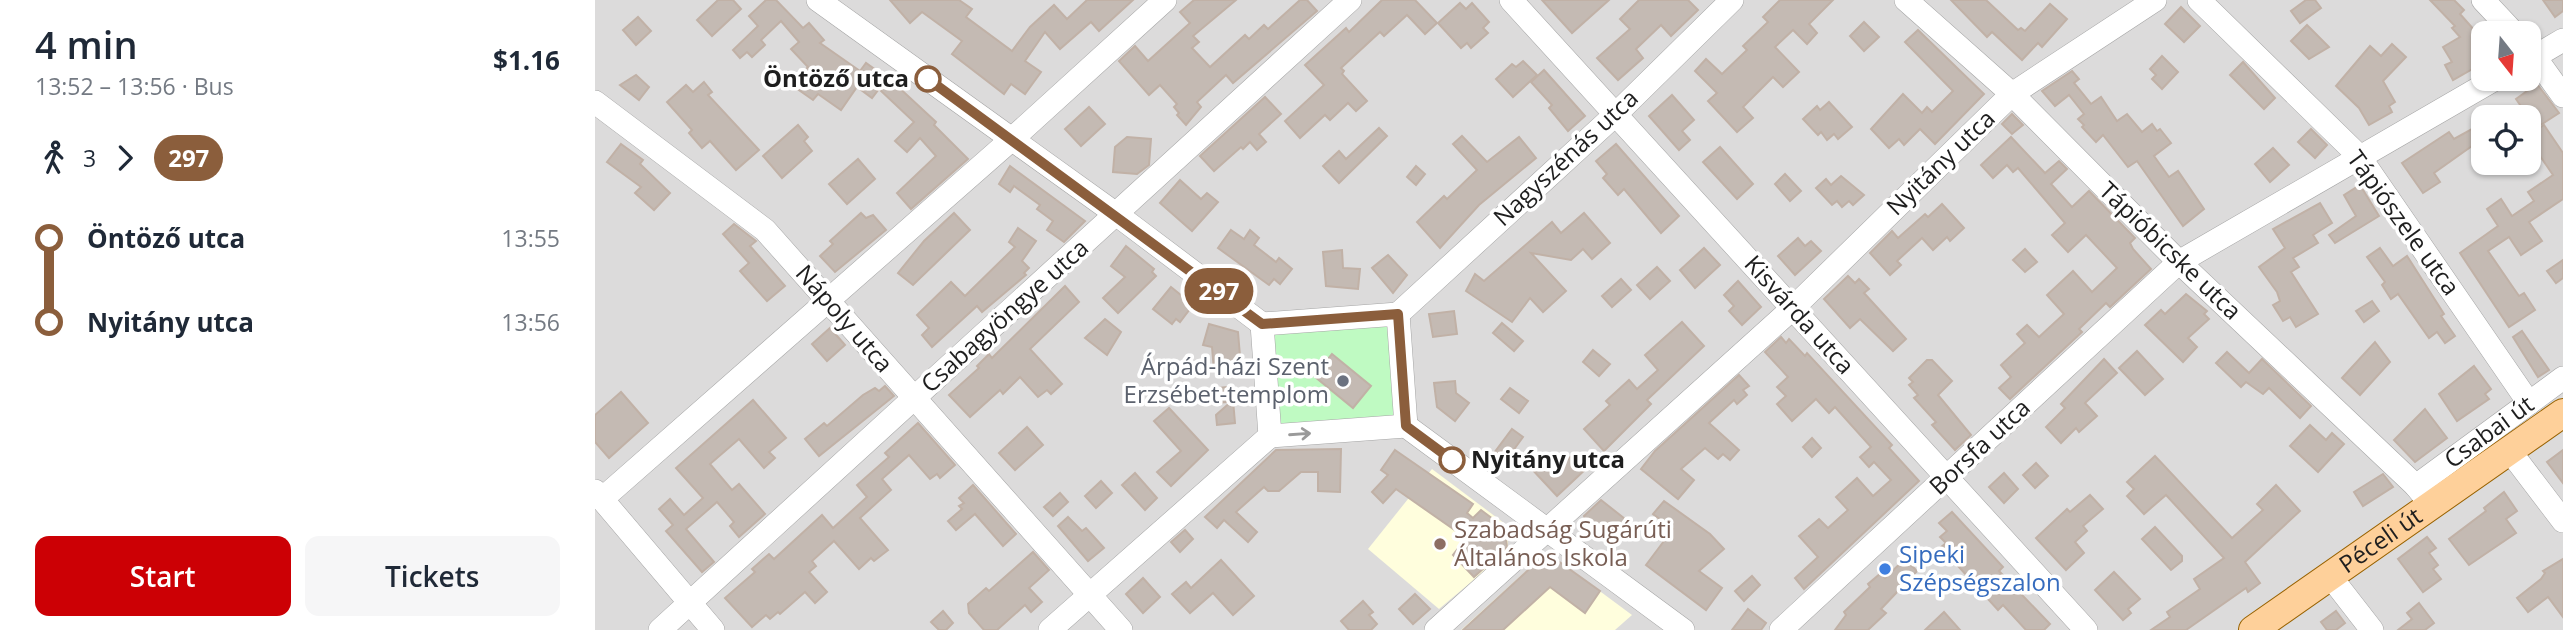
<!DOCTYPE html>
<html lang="en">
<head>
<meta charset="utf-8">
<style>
  body { margin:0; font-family:"Open Sans",sans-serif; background:#f6f6f7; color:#1f2937; height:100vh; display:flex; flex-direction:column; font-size:26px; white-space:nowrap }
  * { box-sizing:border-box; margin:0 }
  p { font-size:23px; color:#747a83 }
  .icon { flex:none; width:38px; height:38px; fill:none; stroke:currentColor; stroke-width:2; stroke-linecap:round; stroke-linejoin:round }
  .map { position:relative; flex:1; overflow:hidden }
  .details { display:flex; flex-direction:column; background:#fff; width:595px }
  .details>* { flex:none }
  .badge { padding:0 14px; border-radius:23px; font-size:24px; line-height:46px }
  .needle { width:46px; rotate:163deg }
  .fabs { position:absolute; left:1876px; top:21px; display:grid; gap:14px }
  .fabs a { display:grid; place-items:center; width:70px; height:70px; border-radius:14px; background:#fff; box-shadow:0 2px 5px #0004; font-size:35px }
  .map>.badge { position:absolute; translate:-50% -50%; box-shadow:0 0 0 4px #fff }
  .legs { display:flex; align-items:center; gap:10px; height:77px; padding:0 35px; font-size:23px }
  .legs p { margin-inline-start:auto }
  .headline { display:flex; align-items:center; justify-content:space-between; height:119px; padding:0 35px }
  h1 { font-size:38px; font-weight:600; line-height:52px }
  .button { display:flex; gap:14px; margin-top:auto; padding:14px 35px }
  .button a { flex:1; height:80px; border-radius:14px; background:#cc0005; color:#fff; font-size:28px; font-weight:600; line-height:80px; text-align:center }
  .button a+a { background:#f6f6f7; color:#1f2937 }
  ul { padding:0 35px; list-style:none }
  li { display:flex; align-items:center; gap:24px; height:84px; font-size:26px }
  li i { display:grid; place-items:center; width:10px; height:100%; margin:0 9px; background:currentColor }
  li i::after { content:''; width:18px; height:18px; margin:-9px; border:5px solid; border-radius:50%; background:#fff }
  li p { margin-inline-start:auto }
  li:first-child i { background:linear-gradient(#0000 50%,currentColor 0) }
  li:last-child i { background:linear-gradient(currentColor 50%,#0000 0) }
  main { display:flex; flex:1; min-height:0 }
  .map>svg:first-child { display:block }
  .residential { fill:#dcdbdb; fill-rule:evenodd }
  .education { fill:#fffedd }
  .park { fill:#bffac2 }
  .building { fill:#c4bab3; stroke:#c1b1a6; stroke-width:2 }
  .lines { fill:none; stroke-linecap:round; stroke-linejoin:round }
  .minor-casing { stroke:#a5a5a5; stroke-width:24 }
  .major-casing { stroke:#986200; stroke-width:30 }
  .minor { stroke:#fff; stroke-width:23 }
  .major { stroke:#fed09a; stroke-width:28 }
  .oneway { stroke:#9a9a9a }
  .line-1-casing { stroke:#fff; stroke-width:16 }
  .line-1 { stroke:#8b5e3c; stroke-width:10 }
  .stop-1-dot { fill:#fff; stroke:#8b5e3c; stroke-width:3.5 }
  .worship-dot { fill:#6b7280; stroke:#fff; stroke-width:2.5 }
  .education-dot { fill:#8d6e63; stroke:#fff; stroke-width:2.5 }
  .shop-dot { fill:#3f7fe0; stroke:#fff; stroke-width:2.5 }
  .labels { text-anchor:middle; stroke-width:7; stroke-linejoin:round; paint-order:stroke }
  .stop-label { font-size:24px; font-weight:bold; fill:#1e1e1e; stroke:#fff; text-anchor:end }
  .street-label { font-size:24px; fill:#1e1e1e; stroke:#fff }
  .worship-label { font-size:24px; fill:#5b616d; stroke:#fff; text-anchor:end }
  .education-label { font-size:24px; fill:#785e54; stroke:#fff; text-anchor:start }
  .shop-label { font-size:24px; fill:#366cbe; stroke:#fff; text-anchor:start }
</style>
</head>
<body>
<main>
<section class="details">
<div class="headline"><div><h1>4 min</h1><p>13:52 – 13:56 · Bus</p></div><b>$1.16</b></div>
<div class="legs"><svg class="icon" aria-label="walk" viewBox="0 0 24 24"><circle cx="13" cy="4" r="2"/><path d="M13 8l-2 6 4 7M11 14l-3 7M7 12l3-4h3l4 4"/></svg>3<svg class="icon" aria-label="forward" viewBox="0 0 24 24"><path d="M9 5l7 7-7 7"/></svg><b class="badge" style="background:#8b5e3c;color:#fff">297</b></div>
<ul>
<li><i style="color:#8b5e3c"></i><b>Öntöző utca</b><p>13:55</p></li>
<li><i style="color:#8b5e3c"></i><b>Nyitány utca</b><p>13:56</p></li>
</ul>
<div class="button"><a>Start</a><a>Tickets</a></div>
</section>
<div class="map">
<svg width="1968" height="630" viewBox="0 0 1968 630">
  <rect width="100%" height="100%" fill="#efebe4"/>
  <path class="residential" d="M0,0h1968v630h-1968zM1888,33h46v46h-46zM1888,117h46v46h-46z"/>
  <g class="education">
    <polygon points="837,469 913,526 913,551 844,609 773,549"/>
    <polygon points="952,552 1037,615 1020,630 866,630"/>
  </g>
  <polygon class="park" points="803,314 811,426 675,436 667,324"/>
  <g class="building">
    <polygon points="123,0 138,0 146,9 117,36 102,20"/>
    <polygon points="171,0 181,0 208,28 214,23 229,40 225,43 265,71 271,63 299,83 341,122 339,125 373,159 316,209 302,193 341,156 325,138 312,152 300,141 319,122 284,89 277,98 262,87 246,110 223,94 218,100 201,88 210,76 207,73 213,67 196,49 204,42 186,21 166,40 170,45 157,57 152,52 145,58 138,50 163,26 154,16"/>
    <polygon points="295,0 364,0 377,9 371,17 417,51 435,27 459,5 472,19 492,0 538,0 504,31 496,22 465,49 450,32 430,61 446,72 430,94 416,84 409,94 357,54 367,41 327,12 315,23"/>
    <polygon points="599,0 641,0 598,36 604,42 597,48 615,67 650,35 654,39 669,25 673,29 705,0 712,0 722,11 638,83 631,75 602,102 606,107 591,125 582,115 584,113 579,107 582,104 565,85 554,95 524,61 540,46 553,61 595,23 585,12"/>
    <polygon points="787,0 820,0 842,23 830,34 812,15 789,36 785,32 746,68 749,71 747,74 772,101 761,111 753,103 735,120 730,115 705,138 690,121 729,85 710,65 751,28 754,32"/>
    <polygon points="947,0 1014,0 977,33"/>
    <polygon points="1044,0 1093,0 1103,10 1076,36 1066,25 1041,49 1048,58 1023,80 1002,58 1035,29 1025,19"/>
    <polygon points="1185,0 1238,0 1214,24 1222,33 1212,44 1198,30 1180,47 1204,72 1188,87 1178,77 1148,107 1158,118 1142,132 1113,101 1122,93 1100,71 1111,59 1127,74 1152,50 1148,46 1173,22 1168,17"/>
    <polygon points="1356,0 1391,0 1423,30 1426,28 1430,31 1455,4 1472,19 1447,47 1443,43 1427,60 1397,32 1392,37"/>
    <polygon points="1711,0 1720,0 1726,8 1705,23 1696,11"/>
    <polygon points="1835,0 1859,0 1869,10 1865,14 1888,40 1888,63 1858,80 1850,65 1857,62 1848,47 1865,37 1857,28 1860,26"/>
    <polygon points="1948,0 1968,0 1968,11 1960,17"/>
    <polygon points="865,3 871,9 877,3 894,22 888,28 893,33 876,48 872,43 866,48 843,23"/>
    <polygon points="1586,7 1605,26 1589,42 1570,24"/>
    <polygon points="43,17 56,31 41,45 28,30"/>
    <polygon points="1269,22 1284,37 1269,51 1255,36"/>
    <polygon points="1712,25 1734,47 1714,59 1696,41"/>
    <polygon points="1323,30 1389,94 1340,144 1325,129 1309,145 1304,139 1294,148 1276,129 1308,94 1327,113 1332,107 1337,112 1358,91 1310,42"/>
    <polygon points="1797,44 1811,57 1788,81 1800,102 1794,106 1797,112 1774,125 1764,108 1741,86 1775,46 1786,56"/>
    <polygon points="1567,56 1583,72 1567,89 1557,79 1561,75 1555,69"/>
    <polygon points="928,61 942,75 918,97 901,79 917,64 921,67"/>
    <polygon points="1648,62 1680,98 1669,109 1635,75"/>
    <polygon points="949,70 990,116 973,131 954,108 957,105 936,82"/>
    <polygon points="1477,71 1484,79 1479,83 1496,104 1506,97 1522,121 1532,114 1547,132 1557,124 1562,131 1565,129 1576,143 1559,156 1574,177 1583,171 1609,209 1588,226 1542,161 1533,167 1508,135 1501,142 1487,127 1489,125 1483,119 1489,114 1474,95 1460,106 1447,91"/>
    <polygon points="41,75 54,87 44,100 25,85"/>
    <polygon points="109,82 117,92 113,95 164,150 141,170 115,141 107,148 94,133 97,130 72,102 91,85 98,92"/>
    <polygon points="1942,84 1964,113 1941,128 1921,99"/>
    <polygon points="1077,95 1099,120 1087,131 1095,140 1084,150 1054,116"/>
    <polygon points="670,97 686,114 664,134 671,142 662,150 655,142 648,149 646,147 619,171 605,156"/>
    <polygon points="1234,102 1257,127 1243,139 1239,134 1232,140 1226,132 1223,135 1208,119 1222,106 1225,110"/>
    <polygon points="494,107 510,124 486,146 470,129"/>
    <polygon points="1417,114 1428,125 1417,134 1407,124"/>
    <polygon points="1888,123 1888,165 1877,146 1839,173 1845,182 1828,193 1807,163 1854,132 1859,139"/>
    <polygon points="203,125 213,137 209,141 217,151 187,178 168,156"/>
    <polygon points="1949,125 1968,153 1968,199 1934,222 1947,241 1926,255 1914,237 1893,251 1924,296 1929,293 1940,310 1914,327 1865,253 1903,226 1892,209 1906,199 1917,216 1939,201 1933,192 1958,175 1934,140 1934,135"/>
    <polygon points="784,128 792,136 744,183 728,166 744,151 751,159"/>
    <polygon points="1716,129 1732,145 1720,158 1703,142"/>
    <polygon points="867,136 892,162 924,137 941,158 884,205 845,248 822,222 849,196 852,199 882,170 858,144"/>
    <polygon points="532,137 556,139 554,165 542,174 518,172 520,147"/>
    <polygon points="1416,137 1450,173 1464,161 1472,169 1456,184 1477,207 1494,191 1540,238 1535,243 1538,249 1556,269 1515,307 1511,303 1484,329 1487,332 1415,399 1404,388 1416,377 1406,365 1430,343 1422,334 1432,325 1444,337 1469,314 1452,295 1478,271 1497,292 1522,268 1491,235 1473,252 1457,235 1470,223 1423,168 1418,172 1412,165 1398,178 1386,165"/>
    <polygon points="26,144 48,160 45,164 75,193 59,210 40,193 46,187 12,162"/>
    <polygon points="1021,144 1084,216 1066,233 1029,189 1023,195 1008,178 1012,174 1001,161"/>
    <polygon points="1125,147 1158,184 1142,199 1108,162"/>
    <polygon points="1678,148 1694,165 1675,182 1660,164"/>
    <polygon points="263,159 280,179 252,204 234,184"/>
    <polygon points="415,166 490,221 469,242 452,230 458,221 442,209 445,205 419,186 415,192 404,184"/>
    <polygon points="821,166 830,174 821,185 812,177"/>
    <polygon points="1190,174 1206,191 1195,201 1180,184"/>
    <polygon points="1246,176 1269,195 1258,205 1254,201 1247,207 1242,201 1237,205 1221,188 1231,179 1236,185"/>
    <polygon points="585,180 606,199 612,193 623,202 597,231 565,203"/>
    <polygon points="1765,185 1784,216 1740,243 1734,235 1761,216 1749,195"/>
    <polygon points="1725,203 1737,223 1718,235 1723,243 1698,258 1704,267 1696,272 1723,314 1701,327 1695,317 1688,321 1678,305 1685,301 1682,292 1664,267 1690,248 1678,229"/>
    <polygon points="1347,204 1369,228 1355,241 1352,237 1338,250 1327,238 1302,261 1306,265 1295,275 1275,253 1297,231 1303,238 1330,214 1333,217"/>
    <polygon points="266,213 271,218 278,215 291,230 240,272 225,256 238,244 235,241"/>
    <polygon points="359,213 375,230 318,285 303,273 329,241"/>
    <polygon points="989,213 1015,243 997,259 988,249 976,260 936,253 971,291 948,312 935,298 917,322 871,291 880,274 889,281 957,222 966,233"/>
    <polygon points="139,224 161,241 155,246 190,286 172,301 145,271 154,263 128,234"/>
    <polygon points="423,228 441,241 427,261 434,268 429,273 431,275 387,312 382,306 337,347 327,335 334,328 322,315 356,282 370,296 420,247 414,242"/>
    <polygon points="636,230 649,239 655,230 664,238 659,245 681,262 684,258 697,269 685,284 679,279 674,285 623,248"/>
    <polygon points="1203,238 1210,246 1216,241 1226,251 1200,275 1183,256"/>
    <polygon points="531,246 559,269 557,272 561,276 523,313 508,298 530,277 516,266"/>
    <polygon points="1109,248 1125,265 1100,288 1085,270"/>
    <polygon points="1785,248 1798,266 1812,256 1849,314 1846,316 1860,336 1850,343 1842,332 1834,338 1803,294 1796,299 1787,285 1790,282 1772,257"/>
    <polygon points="1430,249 1442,262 1430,272 1418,260"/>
    <polygon points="747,250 748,268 765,269 763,289 731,286 728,252"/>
    <polygon points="793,255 812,275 798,293 777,268"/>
    <polygon points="1968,260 1968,278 1961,283 1952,271"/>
    <polygon points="1062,267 1075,281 1055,299 1042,285"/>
    <polygon points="1253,276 1260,283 1264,279 1274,289 1269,293 1311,339 1298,351 1265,319 1255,328 1229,299"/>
    <polygon points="1026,279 1036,290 1017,307 1007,296"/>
    <polygon points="1143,281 1166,307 1147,325 1134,311 1139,306 1129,295"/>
    <polygon points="470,286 484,302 435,349 467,384 456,394 452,390 443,397 425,377 408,394 405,390 375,417 354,395 384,368 382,366 394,354 397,358"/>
    <polygon points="576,287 598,305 585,322 581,319 577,324 558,309"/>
    <polygon points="1591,294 1612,311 1609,314 1614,319 1593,338 1602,347 1588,362 1550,325 1566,310 1570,314"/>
    <polygon points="1777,301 1784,311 1769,322 1761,311"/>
    <polygon points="859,311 862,334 838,337 834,314"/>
    <polygon points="510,319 526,332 512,355 490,338"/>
    <polygon points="1087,322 1109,346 1052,400 1056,404 1009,451 989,429 1015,405 1011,401 1034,380 1042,389 1063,370 1050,355"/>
    <polygon points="907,323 928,341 919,351 898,333"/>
    <polygon points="614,324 643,332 646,368 619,371 617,347 608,345"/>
    <polygon points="235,328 250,345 232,361 217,344"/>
    <polygon points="1927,331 1954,370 1943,377 1918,337"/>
    <polygon points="1186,337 1191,343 1194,339 1210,356 1212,353 1297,445 1294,448 1324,481 1209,589 1200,578 1223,557 1204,536 1224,519 1233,528 1253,510 1241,497 1262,478 1278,496 1296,480 1279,462 1274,467 1265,457 1276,447 1240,407 1234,413 1221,399 1197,421 1182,404 1191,396 1182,387 1193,377 1170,352"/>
    <polygon points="1780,342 1795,362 1765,395 1747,378"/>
    <polygon points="998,350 1015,364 1004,376 988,362"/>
    <polygon points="1542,351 1568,379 1550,395 1524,368"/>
    <polygon points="1632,352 1654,373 1667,359 1716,406 1705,418 1674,388 1668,394 1651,382 1646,387 1621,363"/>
    <polygon points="737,354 776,386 758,408 719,376"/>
    <polygon points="1509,359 1522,373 1490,403 1502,416 1484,432 1481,428 1466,443 1451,427 1470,408 1466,404"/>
    <polygon points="1332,360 1337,360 1357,381 1343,395 1376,435 1360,450 1337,425 1341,422 1319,398 1323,395 1314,385 1318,382 1314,378"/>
    <polygon points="1879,366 1896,389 1890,394 1894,399 1862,421 1844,394"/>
    <polygon points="1144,375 1154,386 1148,390 1152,395 1142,404 1139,400 1114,423 1144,450 1135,460 1128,454 1123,459 1110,448 1086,469 1099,480 1083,499 1046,469 1060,451"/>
    <polygon points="860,381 861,393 874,403 860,421 842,407 839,383"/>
    <polygon points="290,386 299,396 224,456 210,439 229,423 232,426 268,395 280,388 284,391"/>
    <polygon points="631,387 632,402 607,404 606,390"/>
    <polygon points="915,388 933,401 924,413 906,399"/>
    <polygon points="26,392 53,423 14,458 0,442 0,415"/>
    <polygon points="158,400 191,438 174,452 180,458 169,468 144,439 115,464 137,490 144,484 170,514 144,537 135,526 139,522 122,502 91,529 119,562 107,572 71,531 78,525 64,509 75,499 89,515 108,498 81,468"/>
    <polygon points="638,400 640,423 622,425 621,415"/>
    <polygon points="574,408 613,450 576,486 562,472 586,451 559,421"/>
    <polygon points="1830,409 1852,438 1820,462 1799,440"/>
    <polygon points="323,423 360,465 345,478 342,474 335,479 314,455 287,479 296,490 265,518 293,550 279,561 276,558 264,569 239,541 217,561 221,566 214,572 232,592 220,603 210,592 185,614 183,612 175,619 171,615 157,627 130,598 160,572 157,569 174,554 179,559 227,515 238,528 272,497 262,485 294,457 290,453"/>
    <polygon points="1715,425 1731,440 1737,433 1749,444 1723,472 1695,446"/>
    <polygon points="432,427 448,445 420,470 404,453"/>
    <polygon points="917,429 928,437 912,459 907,459 899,453"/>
    <polygon points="1217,438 1226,448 1217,457 1208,447"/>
    <polygon points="746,449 745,492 723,491 723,472 706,472 684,491 673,491 669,487 641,512 662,532 653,542 629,520 622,528 610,517 681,450"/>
    <polygon points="800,450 878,504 872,513 878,518 886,510 910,528 912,547 879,577 858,555 871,538 801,489 788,503 777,492 793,475 786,470"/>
    <polygon points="1968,450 1968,483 1952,462"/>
    <polygon points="980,453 993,467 962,496 934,466 947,454 961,470"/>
    <polygon points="1560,456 1637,538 1668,510 1662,504 1681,485 1705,511 1650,562 1665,583 1653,592 1651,588 1591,630 1556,630 1575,617 1572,612 1605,589 1599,579 1629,558 1571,495 1549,514 1532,496 1539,489 1532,482"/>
    <polygon points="1441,463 1453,476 1440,488 1428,475"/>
    <polygon points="540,473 562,498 550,510 527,485"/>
    <polygon points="1409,473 1423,489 1409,503 1394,487"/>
    <polygon points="1788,474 1798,487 1768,506 1759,492"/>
    <polygon points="506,481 517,493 501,508 490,496"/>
    <polygon points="378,485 421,534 408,546 380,514 361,530 353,521 367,509 364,506 369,503 364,498"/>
    <polygon points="1909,492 1922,511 1911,519 1921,533 1874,565 1854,539 1891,511 1889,508"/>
    <polygon points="465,493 473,502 458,516 449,507"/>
    <polygon points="1495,495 1508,509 1488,526 1492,531 1480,542 1489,553 1471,570 1441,538 1472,509 1475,512"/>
    <polygon points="1006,500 1030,519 1017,539 991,521 989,516"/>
    <polygon points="1069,501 1115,534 1129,549 1104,571 1127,588 1111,610 1051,565 1078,529 1058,514"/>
    <polygon points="1357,512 1408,567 1404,571 1455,624 1449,630 1431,630 1408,605 1403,610 1383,588 1378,593 1368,581 1373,577 1346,547 1351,543 1345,537 1352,531 1344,523"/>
    <polygon points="473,517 487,531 491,528 509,548 493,561 463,526"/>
    <polygon points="1560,527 1587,556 1587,561 1576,570 1547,539"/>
    <polygon points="590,530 598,539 585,552 576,542"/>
    <polygon points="1832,537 1841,548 1834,553 1843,565 1838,569 1846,579 1828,592 1803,559"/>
    <polygon points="438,552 454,570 434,588 447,602 436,612 430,605 402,630 389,630 374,613 373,604 391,588 394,591"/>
    <polygon points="953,559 963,561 1005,591 990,613 955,587 908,630 868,630 943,561"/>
    <polygon points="1310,559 1322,571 1286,609 1291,613 1273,630 1240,630 1251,615 1249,612 1275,587 1273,584 1286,573 1290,578"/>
    <polygon points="1968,559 1968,617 1953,597 1933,612 1922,598 1946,579 1950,573 1948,571"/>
    <polygon points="626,560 659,596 638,615 618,593 595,613 577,594 591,582 596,588"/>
    <polygon points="1519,572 1545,599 1533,609 1536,613 1528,620 1500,590"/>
    <polygon points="1157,576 1165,585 1149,601 1140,591"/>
    <polygon points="548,578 565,597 548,613 531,594"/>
    <polygon points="820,594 835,609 818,624 804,609"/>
    <polygon points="768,601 778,612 774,615 782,624 776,630 754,630 746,621"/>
    <polygon points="1824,603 1839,623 1830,630 1803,630 1817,619 1812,613"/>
    <polygon points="1153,609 1171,623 1166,630 1137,630"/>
    <polygon points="348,611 358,623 351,630 344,630 336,622"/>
    <polygon points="1741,611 1750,623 1741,630 1732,630 1726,622"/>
    <polygon points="1349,612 1365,630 1330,630"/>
  </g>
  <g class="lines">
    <g class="minor-casing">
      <g id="minor">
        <polyline points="223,0 521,214 667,324"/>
        <polyline points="916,0 1491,630"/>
        <polyline points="1311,0 1417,94 1584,262 1821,486 1837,506"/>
        <polyline points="1604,0 1764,156 1934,403"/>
        <polyline points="1888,0 1919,33"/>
        <polyline points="1934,49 1968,96"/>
        <polyline points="1934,60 1968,40"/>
        <polyline points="0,102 170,230 526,630"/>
        <polyline points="803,314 1021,114 1137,0"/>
        <polyline points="667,324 803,314 811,426"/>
        <polyline points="667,324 675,436 811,426"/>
        <polyline points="811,426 1088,630"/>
        <polyline points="1914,450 1968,521"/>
        <path id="s1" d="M1821,486l147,-108"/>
        <polyline points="0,491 118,630"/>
        <polyline points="7,499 417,139 570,0"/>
        <polyline points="1735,576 1777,630"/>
        <polyline points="65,630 755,0"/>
        <polyline points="455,630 675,436"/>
        <polyline points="841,630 1198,308 1417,94 1560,0"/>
        <polyline points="1186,630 1584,262 1900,79"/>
      </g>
    </g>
    <g class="major-casing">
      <g id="major">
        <path id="s2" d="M1658,630l310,-217"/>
      </g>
    </g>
    <use href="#minor" class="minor"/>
    <use href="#major" class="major"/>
  </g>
  <defs><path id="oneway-shaft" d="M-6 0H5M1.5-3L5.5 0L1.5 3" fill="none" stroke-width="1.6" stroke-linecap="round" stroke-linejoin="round" transform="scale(1.75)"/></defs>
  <use class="oneway" href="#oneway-shaft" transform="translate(705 434) rotate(-4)"/>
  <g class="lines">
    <g class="line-1-casing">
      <polyline id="line-1" points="333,79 667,324 803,314 811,426 857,460"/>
    </g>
    <use href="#line-1" class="line-1"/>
  </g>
  <g class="stop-1-dot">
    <circle cx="333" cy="79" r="12"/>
    <circle cx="857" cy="460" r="12"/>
  </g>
  <circle class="worship-dot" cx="748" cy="381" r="7"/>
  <circle class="education-dot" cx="845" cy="544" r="7"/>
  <circle class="shop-dot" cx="1290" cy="569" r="7"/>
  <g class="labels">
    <g class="stop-label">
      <text x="314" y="87">Öntöző utca</text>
      <text x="876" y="468" text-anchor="start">Nyitány utca</text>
    </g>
    <g class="street-label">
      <text transform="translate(971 158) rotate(-43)" y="8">Nagyszénás utca</text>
      <text transform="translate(1346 163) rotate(-44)" y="8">Nyitány utca</text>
      <text transform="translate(1808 223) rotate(54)" y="8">Tápiószele utca</text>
      <text transform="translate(1575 251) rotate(44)" y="8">Tápióbicske utca</text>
      <text transform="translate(1204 315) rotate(48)" y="8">Kisvárda utca</text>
      <text transform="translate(410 316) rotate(-42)" y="8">Csabagyöngye utca</text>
      <text transform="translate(249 319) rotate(49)" y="8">Nápoly utca</text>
      <text dy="8" stroke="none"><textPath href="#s1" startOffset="91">Csabai út</textPath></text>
      <text transform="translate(1385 447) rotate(-43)" y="8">Borsfa utca</text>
      <text dy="8" stroke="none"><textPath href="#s2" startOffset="156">Péceli út</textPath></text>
    </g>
    <g class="worship-label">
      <text x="734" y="375">Árpád-házi Szent<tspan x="734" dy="28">Erzsébet-templom</tspan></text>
    </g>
    <g class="education-label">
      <text x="859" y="538">Szabadság Sugárúti<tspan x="859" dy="28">Általános Iskola</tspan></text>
    </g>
    <g class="shop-label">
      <text x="1304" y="563">Sipeki<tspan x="1304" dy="28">Szépségszalon</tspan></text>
    </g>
  </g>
</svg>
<div class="fabs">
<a><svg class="needle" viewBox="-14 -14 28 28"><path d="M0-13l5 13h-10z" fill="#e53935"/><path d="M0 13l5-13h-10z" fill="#747a83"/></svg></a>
<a><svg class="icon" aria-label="locate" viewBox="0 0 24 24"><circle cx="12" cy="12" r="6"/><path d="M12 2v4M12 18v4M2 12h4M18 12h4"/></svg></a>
</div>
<b class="badge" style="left:624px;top:291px;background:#8b5e3c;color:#fff">297</b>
</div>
</main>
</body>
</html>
